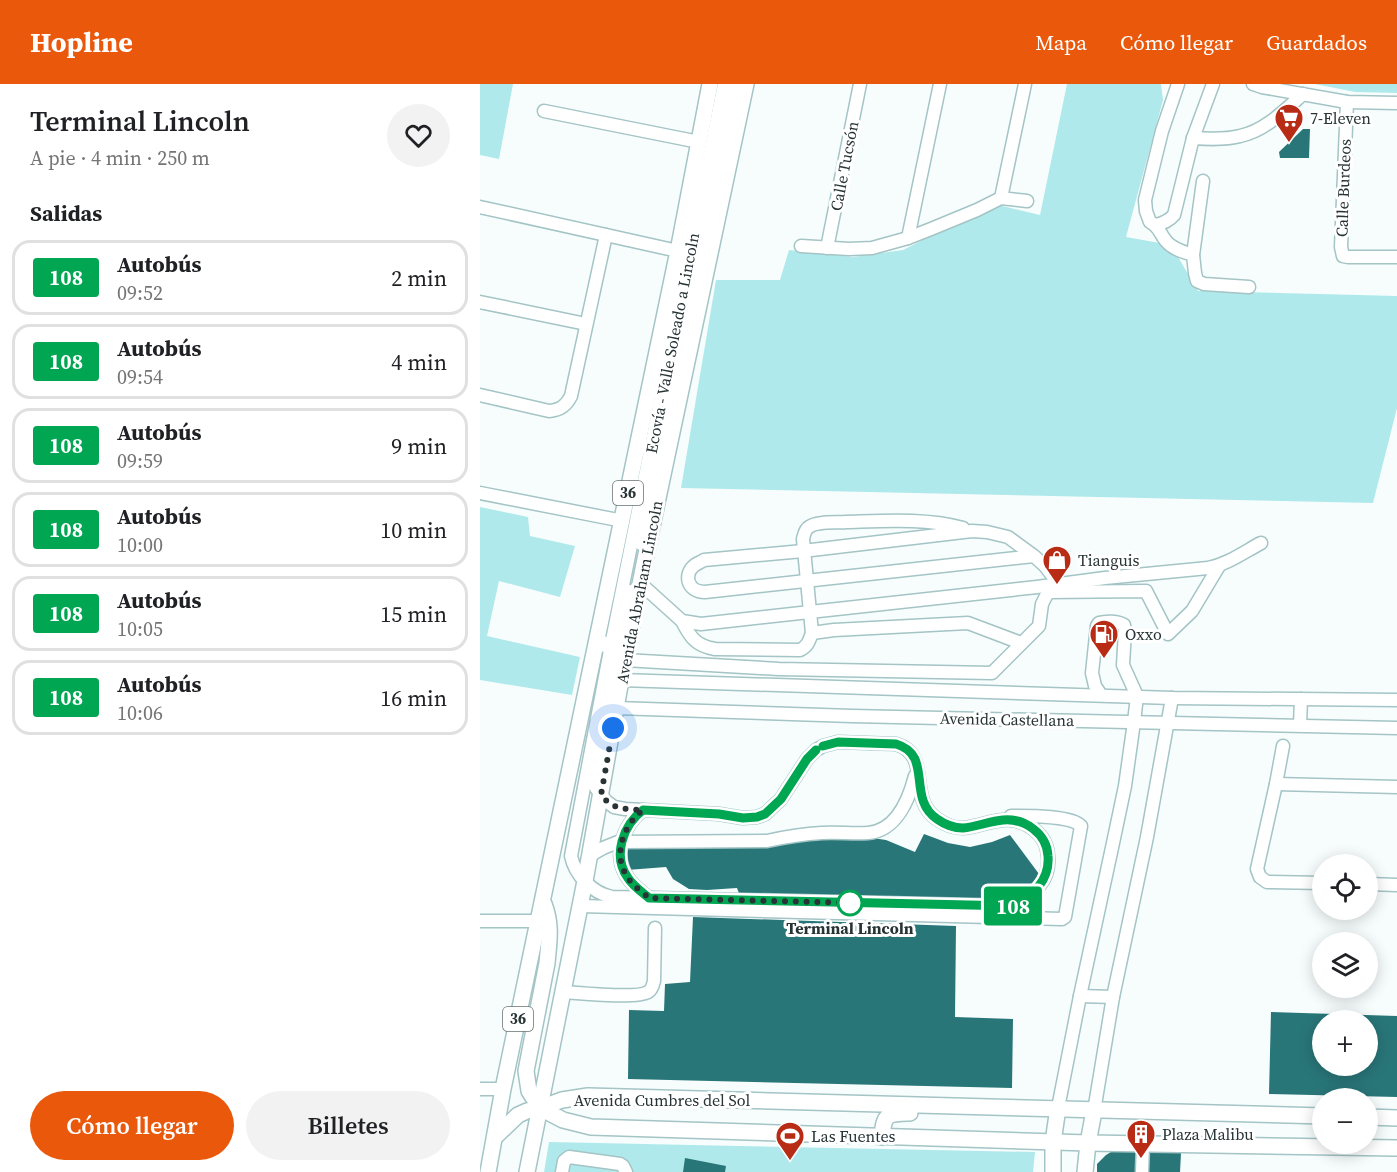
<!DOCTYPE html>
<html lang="es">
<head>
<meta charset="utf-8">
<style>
  body { margin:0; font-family:"Source Serif 4",serif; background:#f2f2f2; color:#202124; height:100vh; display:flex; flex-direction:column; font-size:22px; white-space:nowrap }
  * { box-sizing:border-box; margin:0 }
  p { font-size:20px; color:#757577 }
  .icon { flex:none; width:33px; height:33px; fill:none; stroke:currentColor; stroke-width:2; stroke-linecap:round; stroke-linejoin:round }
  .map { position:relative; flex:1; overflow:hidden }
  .details { display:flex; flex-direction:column; background:#fff; width:480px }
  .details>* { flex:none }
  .badge { padding:0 12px; border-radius:4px; font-size:21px; line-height:39px }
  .buttons { position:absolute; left:832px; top:770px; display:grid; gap:12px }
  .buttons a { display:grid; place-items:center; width:66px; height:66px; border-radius:50%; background:#fff; box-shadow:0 3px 15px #0003; font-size:30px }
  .you { position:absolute; width:30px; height:30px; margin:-15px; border:4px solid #fff; border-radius:50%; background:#1a73e8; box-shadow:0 0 0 9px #1a73e833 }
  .map>.badge { position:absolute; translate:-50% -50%; box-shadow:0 0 0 3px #fff }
  h2 { padding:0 30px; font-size:22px; line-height:54px }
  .round { display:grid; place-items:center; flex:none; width:63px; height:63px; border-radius:32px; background:#f2f2f2 }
  .summary { display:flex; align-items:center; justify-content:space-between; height:102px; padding:0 30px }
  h1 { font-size:28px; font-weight:600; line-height:45px }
  .cta { display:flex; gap:12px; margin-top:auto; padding:12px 30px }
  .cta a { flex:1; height:69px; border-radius:36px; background:#ea580c; color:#fff; font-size:24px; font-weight:600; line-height:69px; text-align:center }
  .cta a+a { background:#f2f2f2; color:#202124 }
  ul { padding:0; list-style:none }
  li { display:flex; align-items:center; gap:18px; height:75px; margin:0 12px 9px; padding:0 18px; border:3px solid #e0e0e0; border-radius:18px }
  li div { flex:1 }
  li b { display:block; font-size:22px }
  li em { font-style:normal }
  li .badge { min-width:66px; font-weight:700; text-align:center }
  header { display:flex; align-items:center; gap:36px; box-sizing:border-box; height:84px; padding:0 30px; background:#ea580c; color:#fff }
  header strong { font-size:28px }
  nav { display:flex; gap:33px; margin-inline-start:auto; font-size:21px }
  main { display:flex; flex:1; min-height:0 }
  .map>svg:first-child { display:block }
  .green { fill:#b0e9eb }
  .building { fill:#297679; fill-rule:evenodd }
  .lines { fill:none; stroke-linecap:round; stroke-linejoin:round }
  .minor-casing { stroke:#a4c4c5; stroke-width:15 }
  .major-casing { stroke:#a4c4c5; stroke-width:18 }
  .minor { stroke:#fff; stroke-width:12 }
  .major { stroke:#fff; stroke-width:15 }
  .line-casing { stroke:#fff; stroke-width:14 }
  .line { stroke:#00a651; stroke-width:9 }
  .walk { stroke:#273334; stroke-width:6; stroke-dasharray:0 10.8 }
  .stop-dot { fill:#fff; stroke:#00a651; stroke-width:3 }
  .labels { text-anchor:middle; stroke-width:6; stroke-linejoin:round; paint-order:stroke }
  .shield { fill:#fff; stroke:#687071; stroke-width:1.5 }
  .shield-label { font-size:15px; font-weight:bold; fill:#273334 }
  .poi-label { font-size:16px; fill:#273334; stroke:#fff; text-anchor:start }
  .street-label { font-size:16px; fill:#273334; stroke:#fff }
  .stop-label { font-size:16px; font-weight:bold; fill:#273334; stroke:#fff }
</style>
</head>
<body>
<header>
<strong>Hopline</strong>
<nav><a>Mapa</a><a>Cómo llegar</a><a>Guardados</a></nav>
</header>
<main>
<section class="details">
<div class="summary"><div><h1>Terminal Lincoln</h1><p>A pie · 4 min · 250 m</p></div><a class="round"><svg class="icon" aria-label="heart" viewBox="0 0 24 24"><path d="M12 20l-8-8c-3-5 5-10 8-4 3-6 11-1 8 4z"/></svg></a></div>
<h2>Salidas</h2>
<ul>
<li><span class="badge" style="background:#00a651;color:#fff">108</span><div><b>Autobús</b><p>09:52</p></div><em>2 min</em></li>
<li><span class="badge" style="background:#00a651;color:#fff">108</span><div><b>Autobús</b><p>09:54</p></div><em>4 min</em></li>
<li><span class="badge" style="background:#00a651;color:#fff">108</span><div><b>Autobús</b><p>09:59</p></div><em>9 min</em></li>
<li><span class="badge" style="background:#00a651;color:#fff">108</span><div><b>Autobús</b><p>10:00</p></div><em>10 min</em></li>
<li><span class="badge" style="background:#00a651;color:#fff">108</span><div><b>Autobús</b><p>10:05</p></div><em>15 min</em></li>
<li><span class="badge" style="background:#00a651;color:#fff">108</span><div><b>Autobús</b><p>10:06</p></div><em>16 min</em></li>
</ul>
<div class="cta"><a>Cómo llegar</a><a>Billetes</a></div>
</section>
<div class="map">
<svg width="917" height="1088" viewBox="0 0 917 1088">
  <rect width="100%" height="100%" fill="#f7fdfd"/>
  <g class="green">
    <polygon points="0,0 33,0 19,75 0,71"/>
    <polygon points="587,0 681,0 683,16 646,153 691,161 718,207 917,212 917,324 893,419 201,404 236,196 300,196 309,166 373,173 423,166 514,120 560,131"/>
    <polygon points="835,0 917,0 917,9 875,8"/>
    <polygon points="0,423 48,433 50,452 95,462 80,513 19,497 7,552 100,573 92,611 0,596"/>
    <polygon points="69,1058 555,1068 553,1088 64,1088"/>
  </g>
  <g class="building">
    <polygon points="823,45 830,45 829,74 800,74 799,68"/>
    <polygon points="444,750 468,759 490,763 512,758 530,751 559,790 558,799 547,810 531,815 260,812 257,804 227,806 209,805 193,795 186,783 147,786 146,764 372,751 406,756 435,768"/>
    <polygon points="213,833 476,842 475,933 533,935 532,1004 148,995 149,926 184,927 185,900 210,898"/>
    <path d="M791,928l126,4v81l-128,-3zM843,936h45v45h-45z"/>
    <polygon points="636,1065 701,1069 700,1088 617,1088 617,1080 626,1071"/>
    <polygon points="205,1074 246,1082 245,1088 203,1088"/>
  </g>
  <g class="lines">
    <g class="minor-casing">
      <g id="minor">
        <path d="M698,0l-16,47 -17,69 1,11 4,11c9,4 10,12 16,19 6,8 18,11 27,14"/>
        <polyline points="773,0 782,3 867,18 917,19"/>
        <polyline points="867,18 861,163 863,172 868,173 917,173"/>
        <polyline points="64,27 219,58"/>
        <path d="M713,54c15,1 32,2 47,-2 25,-5 45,-26 63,-42"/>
        <polyline points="723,97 713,171 715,189 717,197 724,200 769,203"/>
        <polyline points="521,114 545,0"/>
        <polyline points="0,123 198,167"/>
        <path d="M676,141c7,-2 13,-4 18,-10l19,-77 20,-54"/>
        <polyline points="428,154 460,0"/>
        <polyline points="321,162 369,165 392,164 428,154 451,145 497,126 521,114 547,117"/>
        <polyline points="347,164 380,0"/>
        <polyline points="0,218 106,240"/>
        <path d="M0,311l69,16c11,-1 17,-5 22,-15l35,-161"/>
        <polyline points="0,409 143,437"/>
        <polyline points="161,460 255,0"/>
        <path d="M554,472l-329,36c-18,0 -22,-18 -10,-27 3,-2 6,-3 9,-5l99,-9 169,-20 15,1 21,5 26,19 11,10 13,17"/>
        <path d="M161,500l41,37 19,3 336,-37 68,-9 103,-10c20,-4 36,-16 53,-25"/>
        <path d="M151,507l-38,189 3,8 10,13 8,6 11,2 94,5 24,4 14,-1 8,-3 16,-15 26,-40 9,-9 7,-4 15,-4 58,2c37,11 10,54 41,75 7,5 17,9 26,9 13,-1 27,-7 40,-8 22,-2 44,14 45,36 3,25 -15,38 -33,50l-403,-9c-20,-4 -37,-22 -41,-41l40,-211 113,-561"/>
        <path d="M202,537c8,16 14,25 33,28l85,1c8,-4 9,-9 12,-17l-9,-94c1,-4 2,-10 6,-12 8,-6 27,-4 37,-5 38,-1 79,-4 117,6"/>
        <polyline points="332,549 354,546 488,539 541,559"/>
        <polyline points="145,576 299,585 512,589 559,542 562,520 568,508 666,507 688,550 712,527 739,482"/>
        <polyline points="141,596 692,614 917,616"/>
        <polyline points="136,624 372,632 917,644"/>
        <polyline points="820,641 821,615"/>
        <polyline points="803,662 796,700 777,785 780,793 787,798 843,799"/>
        <polyline points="796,700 917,703"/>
        <path d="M163,726c-20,15 -31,46 -15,68 5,8 14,14 21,20"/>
        <path d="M109,772l14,-8 15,-6 149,-1c18,-4 37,-7 55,-8 15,-1 31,1 46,0 28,-2 41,-34 47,-57"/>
        <polyline points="888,800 917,801"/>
        <path d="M100,822l482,13 3,-2 16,-91c-10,-11 -55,-10 -70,-10"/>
        <polyline points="0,837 59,837"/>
        <path d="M83,908c16,1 74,7 85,0 4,-2 5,-7 6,-11l1,-53"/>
        <polyline points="600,912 633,913"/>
        <polyline points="0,1005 23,1005"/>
        <path d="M578,1024l22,-112 33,-153 12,-57 9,-64 3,-26 -14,-31 2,-34 -1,-6c-6,-4 -18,-4 -25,-2l-2,3 -5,47 3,13 6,9"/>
        <polyline points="614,1027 633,913 667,753 692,614"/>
        <polyline points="82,1088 84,1077 89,1073 140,1080 143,1082 146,1088"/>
        <polyline points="662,1088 663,1060"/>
      </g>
    </g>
    <g class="major-casing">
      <g id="major">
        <polyline points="117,559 148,564"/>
        <polyline points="60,1024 83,1036 111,1043 608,1059 917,1064"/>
        <path d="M60,1024l-11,-17 -3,-20 21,-108c2,-22 5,-38 -3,-59"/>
        <polyline points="888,1033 917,1034"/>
        <polyline points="15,1053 38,1031 47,1027 60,1024 82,1016 108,1012 843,1032"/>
        <path d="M402,1053c2,-24 5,-23 28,-24"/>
        <polyline points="8,1088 23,1005 198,167 230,0"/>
        <polyline points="47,1088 105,797 141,596 164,480 266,0"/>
        <polyline points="573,1088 573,1058 578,1024"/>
        <polyline points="605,1088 608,1059 614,1027"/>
      </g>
    </g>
    <use href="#minor" class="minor"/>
    <use href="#major" class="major"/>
  </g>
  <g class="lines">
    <g class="line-casing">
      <path id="line" d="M336,666l-9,9 -26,40 -16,15 -8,3 -14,1 -24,-4 -76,-4c-20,15 -31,46 -15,68 5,8 14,14 21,20l366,8c18,-12 35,-25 33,-50 -1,-22 -23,-38 -45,-36 -13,1 -27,7 -40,8 -9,0 -19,-4 -26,-9 -31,-21 -3,-64 -41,-75l-58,-2 -15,4"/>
    </g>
    <use href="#line" class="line"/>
    <path class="walk" d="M133,644l-12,67c12,15 24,14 42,15 -20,15 -31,46 -15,68 5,8 14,14 21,20l206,5h-5"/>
  </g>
  <defs>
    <g id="supermarket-pin" transform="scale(1.5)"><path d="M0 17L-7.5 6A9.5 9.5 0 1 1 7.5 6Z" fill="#b82c16" stroke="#fff"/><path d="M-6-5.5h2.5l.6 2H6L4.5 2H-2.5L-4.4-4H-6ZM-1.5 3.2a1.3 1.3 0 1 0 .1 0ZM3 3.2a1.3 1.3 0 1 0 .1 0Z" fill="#fff"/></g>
    <g id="shop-pin" transform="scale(1.5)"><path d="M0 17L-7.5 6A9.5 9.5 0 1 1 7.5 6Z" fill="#b82c16" stroke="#fff"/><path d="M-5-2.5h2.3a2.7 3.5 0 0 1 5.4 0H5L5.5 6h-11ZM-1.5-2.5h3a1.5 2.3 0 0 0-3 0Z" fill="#fff"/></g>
    <g id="fuel-pin" transform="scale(1.5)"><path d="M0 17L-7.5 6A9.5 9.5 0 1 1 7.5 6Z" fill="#b82c16" stroke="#fff"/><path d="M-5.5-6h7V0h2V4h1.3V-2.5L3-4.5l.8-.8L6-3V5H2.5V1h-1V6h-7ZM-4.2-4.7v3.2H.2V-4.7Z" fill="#fff"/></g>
    <g id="building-pin" transform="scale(1.5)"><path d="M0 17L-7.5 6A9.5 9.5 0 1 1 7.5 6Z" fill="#b82c16" stroke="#fff"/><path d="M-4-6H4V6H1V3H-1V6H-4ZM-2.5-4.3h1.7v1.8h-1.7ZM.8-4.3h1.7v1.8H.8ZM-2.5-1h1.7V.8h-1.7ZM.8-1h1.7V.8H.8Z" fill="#fff"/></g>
    <g id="stadium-pin" transform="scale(1.5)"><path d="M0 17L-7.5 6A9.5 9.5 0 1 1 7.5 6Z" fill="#b82c16" stroke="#fff"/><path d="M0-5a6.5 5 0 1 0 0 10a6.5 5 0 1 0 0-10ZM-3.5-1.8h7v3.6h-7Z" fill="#fff"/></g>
  </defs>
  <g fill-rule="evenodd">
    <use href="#supermarket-pin" x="809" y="34"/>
    <use href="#shop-pin" x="577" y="476"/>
    <use href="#fuel-pin" x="624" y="550"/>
    <use href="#building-pin" x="661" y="1050"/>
    <use href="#stadium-pin" x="310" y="1052"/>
  </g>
  <circle class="stop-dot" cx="370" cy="819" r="12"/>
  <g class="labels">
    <g class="shield">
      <rect x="133" y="397" width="30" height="24" rx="4.5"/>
      <rect x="23" y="923" width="30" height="24" rx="4.5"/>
    </g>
    <g class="shield-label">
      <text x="148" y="414">36</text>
      <text x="38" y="940">36</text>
    </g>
    <g class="poi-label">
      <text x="830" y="40">7-Eleven</text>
      <text x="598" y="482">Tianguis</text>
      <text x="645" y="556">Oxxo</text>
      <text x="682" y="1056">Plaza Malibu</text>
      <text x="331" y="1058">Las Fuentes</text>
    </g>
    <g class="street-label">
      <text transform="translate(364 82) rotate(-79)" y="6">Calle Tucsón</text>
      <text transform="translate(863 104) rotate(-88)" y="6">Calle Burdeos</text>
      <text transform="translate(192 259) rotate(-79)" y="6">Ecovía - Valle Soleado a Lincoln</text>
      <text transform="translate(159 508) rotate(-79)" y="6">Avenida Abraham Lincoln</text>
      <text transform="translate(527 635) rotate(1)" y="6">Avenida Castellana</text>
      <text x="182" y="1022">Avenida Cumbres del Sol</text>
    </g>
    <g class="stop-label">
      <text x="370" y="850">Terminal Lincoln</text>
    </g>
  </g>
</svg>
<div class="buttons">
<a><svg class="icon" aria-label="locate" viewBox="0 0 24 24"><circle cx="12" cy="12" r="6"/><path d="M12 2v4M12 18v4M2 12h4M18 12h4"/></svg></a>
<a><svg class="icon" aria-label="layers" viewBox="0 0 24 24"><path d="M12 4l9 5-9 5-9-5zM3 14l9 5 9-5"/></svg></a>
<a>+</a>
<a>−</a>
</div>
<div class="you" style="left:133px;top:644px"></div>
<b class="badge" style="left:533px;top:822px;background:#00a651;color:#fff">108</b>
</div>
</main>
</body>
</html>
